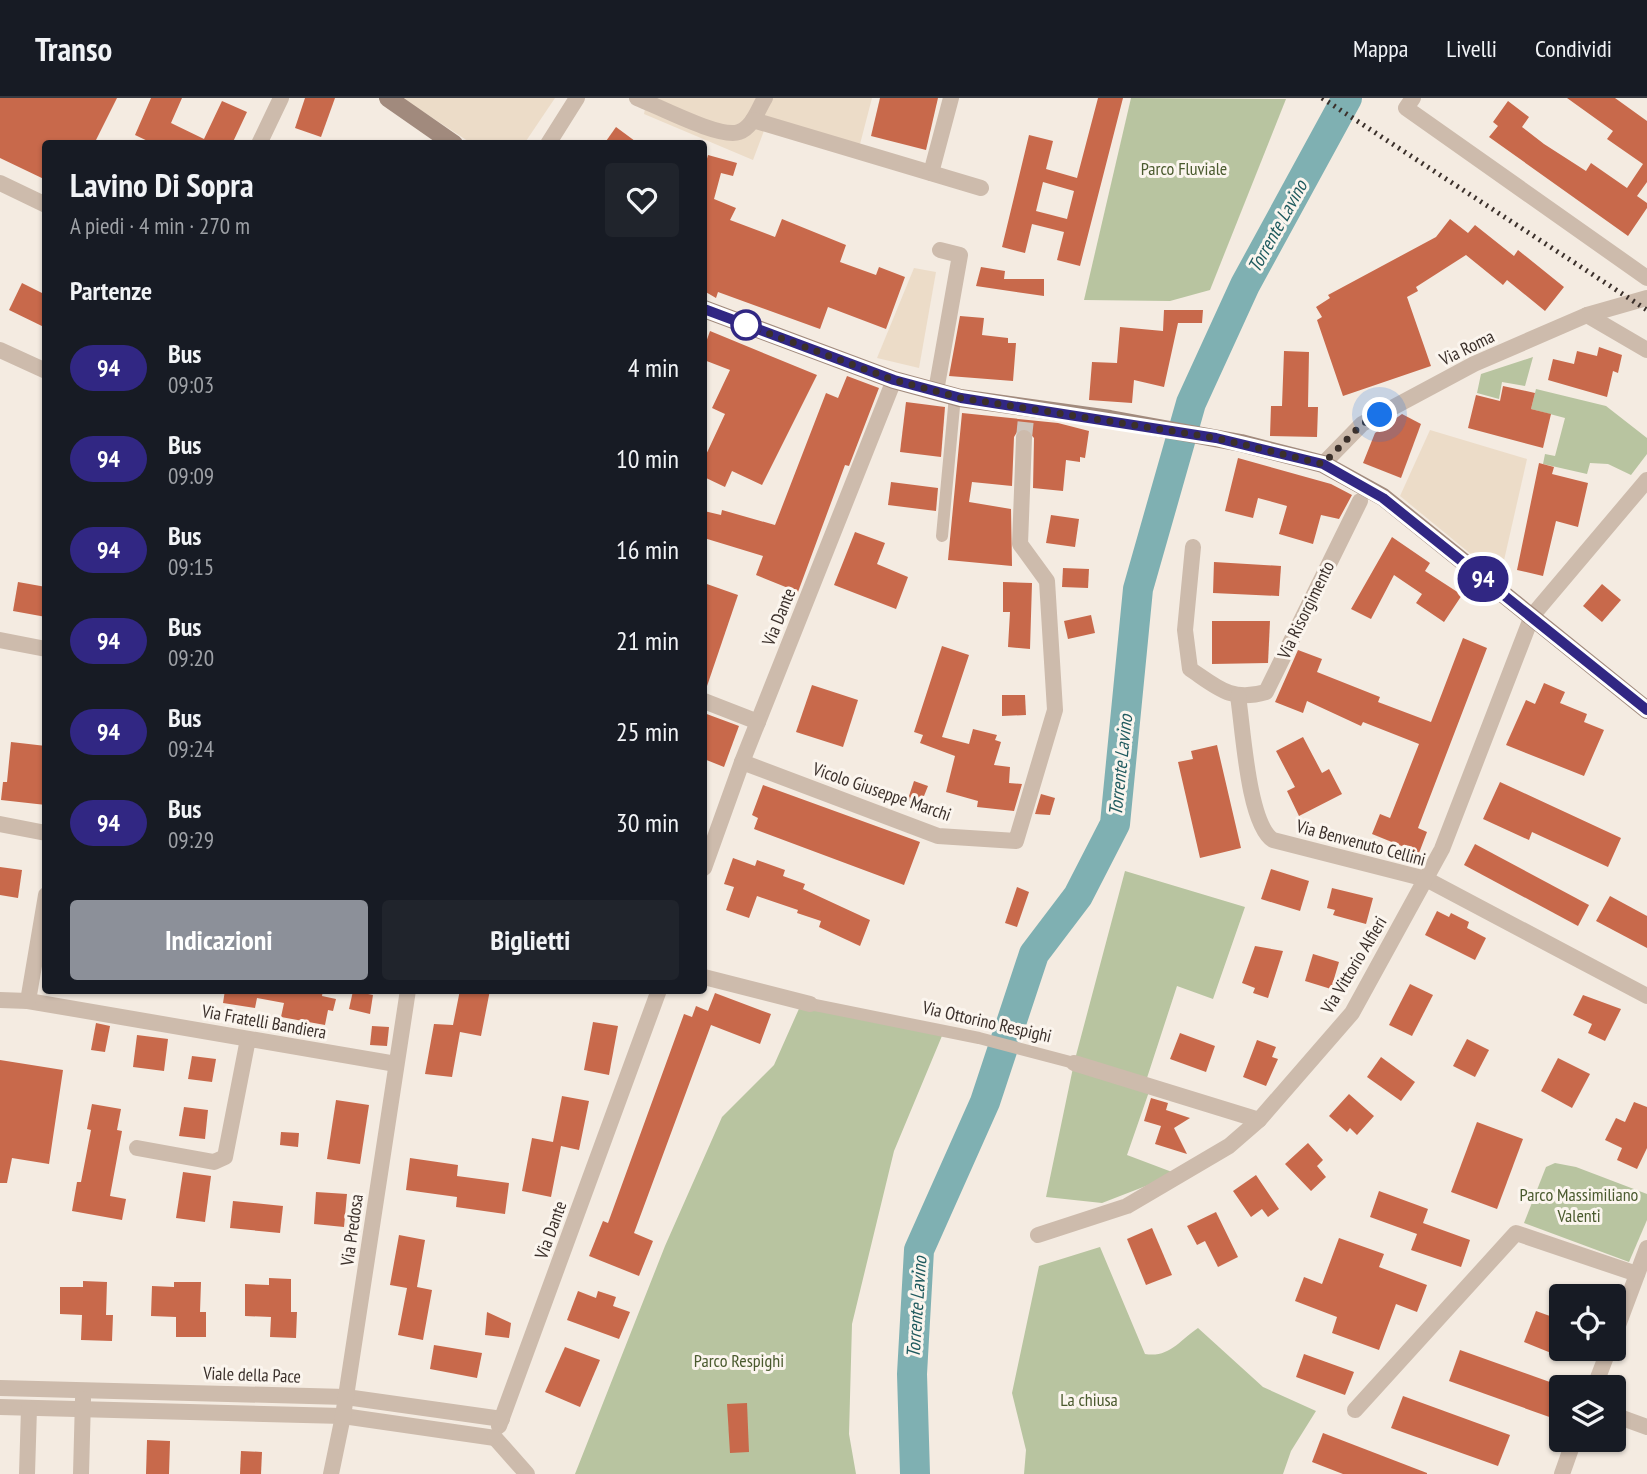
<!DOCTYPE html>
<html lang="it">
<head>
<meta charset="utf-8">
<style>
  body { margin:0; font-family:"PT Sans Narrow",sans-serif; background:#20242c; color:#f1f3f6; height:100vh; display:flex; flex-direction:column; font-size:26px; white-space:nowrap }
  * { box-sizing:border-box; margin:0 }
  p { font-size:23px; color:#9ea1a6 }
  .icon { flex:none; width:38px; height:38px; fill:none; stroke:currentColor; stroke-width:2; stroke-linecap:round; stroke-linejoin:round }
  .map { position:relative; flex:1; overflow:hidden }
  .sheet { position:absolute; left:42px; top:42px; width:665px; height:854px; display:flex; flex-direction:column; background:#171b24; border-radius:7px; box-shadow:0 2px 5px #0004 }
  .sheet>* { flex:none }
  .badge { padding:0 14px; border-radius:23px; font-size:24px; line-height:46px }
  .buttons { position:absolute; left:1549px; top:1186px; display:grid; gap:14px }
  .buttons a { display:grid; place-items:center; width:77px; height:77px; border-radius:7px; background:#171b24; box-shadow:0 2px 5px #0004; font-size:35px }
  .you { position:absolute; width:35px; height:35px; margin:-18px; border:5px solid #fff; border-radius:50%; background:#1a73e8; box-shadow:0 0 0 10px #1a73e833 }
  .map>.badge { position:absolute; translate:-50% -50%; box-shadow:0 0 0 4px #fff }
  h2 { padding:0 28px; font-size:26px; line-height:63px }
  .round { display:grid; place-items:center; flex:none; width:74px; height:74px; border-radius:7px; background:#20242c }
  .overview { display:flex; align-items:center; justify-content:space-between; height:119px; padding:0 28px }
  h1 { font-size:33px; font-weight:700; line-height:52px }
  .button { display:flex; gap:14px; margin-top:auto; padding:14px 28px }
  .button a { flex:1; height:80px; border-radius:7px; background:#8c9099; color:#fff; font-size:28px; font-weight:700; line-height:80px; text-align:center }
  .button a+a { background:#20242c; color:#f1f3f6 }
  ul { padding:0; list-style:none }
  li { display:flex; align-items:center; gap:21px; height:91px; padding:0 28px }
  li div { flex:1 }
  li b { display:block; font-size:26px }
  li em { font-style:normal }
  li .badge { min-width:77px; font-weight:700; text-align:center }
  header { display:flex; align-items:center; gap:42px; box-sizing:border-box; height:98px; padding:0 35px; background:#171b24; border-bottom:2px solid #363941 }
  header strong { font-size:33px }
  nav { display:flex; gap:38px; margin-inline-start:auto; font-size:24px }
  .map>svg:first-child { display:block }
  .green { fill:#b8c4a0 }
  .plaza { fill:#ecdcc8 }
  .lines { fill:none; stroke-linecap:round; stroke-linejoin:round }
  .river { stroke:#7fb0b2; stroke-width:30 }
  .building { fill:#c8694b; fill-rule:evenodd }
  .minor-tunnel { stroke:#cfc6bd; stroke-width:16; stroke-dasharray:16 8; stroke-linecap:butt }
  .pedestrian { stroke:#cdbbac; stroke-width:12 }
  .minor { stroke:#cdbbac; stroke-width:16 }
  .secondary { stroke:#a18a7d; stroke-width:18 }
  .rail { stroke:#3b302b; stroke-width:5; stroke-dasharray:2 5; stroke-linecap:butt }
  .line-casing { stroke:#fff; stroke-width:16 }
  .line { stroke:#312783; stroke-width:10 }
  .walk { stroke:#3b302b; stroke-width:7; stroke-dasharray:0 12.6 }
  .stop-dot { fill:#fff; stroke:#312783; stroke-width:3.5 }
  .labels { text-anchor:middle; stroke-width:6; stroke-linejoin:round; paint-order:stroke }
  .park-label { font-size:18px; fill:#4a5a2e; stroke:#fbf5ee }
  .street-label { font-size:18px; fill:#3b302b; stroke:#fbf5ee }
  .water-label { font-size:19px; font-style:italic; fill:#1f5a5e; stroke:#fbf5ee }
</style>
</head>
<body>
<header>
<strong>Transo</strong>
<nav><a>Mappa</a><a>Livelli</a><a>Condividi</a></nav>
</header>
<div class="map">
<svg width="1647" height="1376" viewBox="0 0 1647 1376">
  <rect width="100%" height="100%" fill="#f4ebe1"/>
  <g class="green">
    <polygon points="1131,0 1286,1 1210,192 1170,203 1084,202"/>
    <polygon points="1533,259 1525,288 1502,284 1499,301 1477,295 1481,276"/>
    <polygon points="1536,291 1606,308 1647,340 1647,356 1631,377 1608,366 1590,365 1587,376 1543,366 1545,356 1555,358 1565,320 1531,311"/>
    <polygon points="1125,773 1245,809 1213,901 1177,888 1145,986 1151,988 1127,1057 1172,1074 1151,1086 1102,1105 1046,1099 1074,965"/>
    <polygon points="802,904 944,933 894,1053 852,1226 849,1336 856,1376 575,1376 665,1148 722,1019 774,967"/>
    <polygon points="1555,1065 1576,1069 1647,1096 1647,1122 1629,1164 1524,1125 1546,1069"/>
    <path d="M1100,1149l45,107c24,4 34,-13 53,-26l65,59 53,24 -25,40 -8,23h-259l2,-24 -14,-57 27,-127z"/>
  </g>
  <g class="plaza">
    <polygon points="402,0 555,0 524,46 471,45"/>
    <polygon points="647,0 872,0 859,50 768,22 753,62 644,16"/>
    <polygon points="914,170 936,174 919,270 877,260"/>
    <polygon points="1430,332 1527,361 1500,480 1400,398"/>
  </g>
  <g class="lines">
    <polyline class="river" points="915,1376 912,1276 919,1152 985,1004 1034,856 1078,798 1115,726 1138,491 1191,305 1245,187 1347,0"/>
  </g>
  <g class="building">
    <polygon points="0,0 117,0 94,46 46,46 46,82 0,60"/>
    <polygon points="151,0 182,0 171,25 204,41 222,3 247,14 232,46 154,46 135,37"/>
    <polygon points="305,0 335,0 321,39 295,30"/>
    <polygon points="880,0 938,0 926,52 871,38"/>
    <path d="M1098,0h25l-43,168 -23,-6 7,-28 -32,-8 -7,29 -23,-6 27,-112 24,6 -7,28 31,9zM1043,84l31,9 -7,28 -31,-8z"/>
    <polygon points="1567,0 1615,0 1647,23 1647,84 1637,98 1647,105 1647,110 1628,138 1489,39 1498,28 1493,24 1508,3 1529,19 1522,29 1544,46 1586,73 1591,65 1627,90 1643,66 1607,41 1613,33"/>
    <polygon points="616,29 639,46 604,46"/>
    <polygon points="708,57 737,65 733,78 721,75 714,101 736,110 730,122 775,139 782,121 846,147 840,164 876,177 879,169 905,179 886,231 828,209 820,231 718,194 716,200 704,193 704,72"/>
    <polygon points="1450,121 1468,135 1475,127 1514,158 1518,152 1564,189 1545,213 1507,182 1503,187 1466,157 1416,189 1418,193 1407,199 1431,268 1343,298 1317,222 1322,219 1316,209 1330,200 1328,197 1436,139"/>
    <polygon points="981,169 1005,173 1004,181 1044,181 1044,198 976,188"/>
    <polygon points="22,185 46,197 46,230 9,212"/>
    <polygon points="1164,212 1203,212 1202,225 1178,225 1164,289 1134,282 1132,305 1089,302 1092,264 1117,265 1120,229 1163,233"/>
    <polygon points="960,218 984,220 982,237 1008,240 1008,245 1016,245 1013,283 949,278"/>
    <polygon points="710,233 817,277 762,387 732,373 725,389 704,379 704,361 725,316 712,310 730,272 704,262 704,250"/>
    <polygon points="1599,249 1622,257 1618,275 1613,273 1607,299 1548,282 1553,261 1574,266 1577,253 1597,258"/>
    <polygon points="1284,253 1309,254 1308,309 1318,309 1317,339 1270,338 1271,308 1282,308"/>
    <polygon points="847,278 879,290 849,368 845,367 798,494 756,477 763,458 704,440 704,413 721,417 722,412 775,427 826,295 838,300"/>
    <polygon points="1503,288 1535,295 1531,311 1551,316 1543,350 1468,330 1476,297 1500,303"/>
    <polygon points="906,304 945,309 941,359 900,354"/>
    <polygon points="962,315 1058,325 1089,333 1085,360 1080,359 1080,364 1066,362 1063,393 1033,390 1034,340 1025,330 1019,331 1014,339 1012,388 972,384 969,404 1011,411 1012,468 948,462"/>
    <polygon points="1402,316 1421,326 1401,380 1363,365 1375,335"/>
    <polygon points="1238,360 1331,386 1352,397 1339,421 1321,417 1313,446 1279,436 1287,408 1258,400 1253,420 1225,413"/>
    <polygon points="1539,365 1554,369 1552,376 1588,385 1578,429 1556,423 1543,478 1517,472"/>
    <polygon points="891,384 938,390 936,413 888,407"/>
    <polygon points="1051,417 1079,421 1075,449 1046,445"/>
    <polygon points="855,434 885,445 877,466 908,479 896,511 834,487"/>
    <polygon points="1392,439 1430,465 1425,473 1462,497 1444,524 1416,505 1422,496 1394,477 1371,521 1351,511"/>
    <polygon points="1214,464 1281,468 1279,498 1213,495"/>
    <polygon points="1063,470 1089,471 1088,490 1062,489"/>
    <polygon points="18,484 46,489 46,519 13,513"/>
    <polygon points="1003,484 1032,485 1030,551 1008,549 1010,514 1003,514"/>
    <polygon points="704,485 738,497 706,591 704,591"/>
    <polygon points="1602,486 1621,502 1602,524 1583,508"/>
    <polygon points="1091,517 1095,535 1068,541 1064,523"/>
    <polygon points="1212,523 1270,523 1268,565 1212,566"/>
    <polygon points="1463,540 1487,550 1418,730 1427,734 1419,755 1372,736 1380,716 1390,720 1419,646 1363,624 1361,628 1307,603 1303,615 1275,604 1298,552 1322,561 1317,574 1380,599 1378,604 1431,624"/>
    <polygon points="942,548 969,557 942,639 969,646 973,631 997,637 995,642 1001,644 994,667 1010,669 1009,685 1022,686 1014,713 977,709 978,703 946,694 955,658 920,645 923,637 914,634"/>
    <polygon points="1544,585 1565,594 1560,605 1587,616 1584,624 1604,632 1584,678 1506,647 1526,602 1535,606"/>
    <polygon points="812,587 858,602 843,649 796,634"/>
    <polygon points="1002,597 1025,597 1026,617 1002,618"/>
    <polygon points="704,615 739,628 724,669 704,661"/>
    <polygon points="1303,639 1322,675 1329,671 1342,696 1299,718 1287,693 1295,689 1276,653"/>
    <polygon points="11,644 46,648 46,707 1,702 3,684 7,684"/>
    <polygon points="1217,647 1241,750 1200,760 1178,664 1193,661 1191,653"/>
    <polygon points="914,683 928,688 920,708 907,704"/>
    <polygon points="1500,684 1621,740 1608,769 1532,734 1529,742 1483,721"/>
    <polygon points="763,687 920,744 904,787 754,731 758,720 752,717"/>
    <polygon points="1041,696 1055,700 1050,717 1035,716"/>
    <polygon points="1475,746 1589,807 1578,828 1464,767"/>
    <polygon points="733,760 755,768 757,762 785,772 783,778 805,786 803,791 870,822 860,848 819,829 821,823 797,815 798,812 757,798 749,820 726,812 734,789 724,786"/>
    <polygon points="0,769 22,772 18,800 0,797"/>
    <polygon points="1271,771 1309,783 1300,813 1261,801"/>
    <polygon points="1017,789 1029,794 1017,829 1005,825"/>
    <polygon points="1332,790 1373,800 1366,826 1333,817 1335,812 1327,810"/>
    <polygon points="1610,798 1647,818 1647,850 1596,823"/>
    <polygon points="1437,813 1449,819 1451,815 1469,824 1467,830 1486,840 1475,862 1425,837"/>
    <polygon points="1255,848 1283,853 1268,900 1253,895 1255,890 1242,885"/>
    <polygon points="1313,856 1339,864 1331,891 1305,883"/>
    <polygon points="1410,886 1433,897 1412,938 1389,927"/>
    <polygon points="225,892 323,892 322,898 336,901 333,913 328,912 325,927 281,919 284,905 257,900 255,910 223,905"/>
    <polygon points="460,892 490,892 481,938 460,934 452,979 425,976 434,926 453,927"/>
    <polygon points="353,893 373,897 370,916 349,911"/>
    <polygon points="715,895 771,916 760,946 711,927 634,1135 653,1143 639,1178 589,1158 603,1123 608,1125 684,916 692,919 696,908 708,913"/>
    <polygon points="1583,897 1621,911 1605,943 1588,935 1592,926 1573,917"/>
    <polygon points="593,924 618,928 609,977 584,972"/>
    <polygon points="96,925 110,928 105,954 91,952"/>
    <polygon points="372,928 389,929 387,948 370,947"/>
    <polygon points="1180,935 1215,948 1206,974 1170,961"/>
    <polygon points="137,937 168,941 164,973 133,969"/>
    <polygon points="1467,941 1489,952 1475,979 1453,968"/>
    <polygon points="1257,942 1276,949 1272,959 1278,961 1266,988 1243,979"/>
    <polygon points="192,958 216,961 212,984 188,981"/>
    <polygon points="1381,959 1415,984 1401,1003 1367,979"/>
    <polygon points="1558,960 1590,976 1572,1010 1541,993"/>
    <polygon points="0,962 63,972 49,1066 12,1060 7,1085 0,1085"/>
    <polygon points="1349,996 1374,1018 1357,1037 1350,1030 1347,1034 1329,1018"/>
    <polygon points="562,998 589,1003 579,1052 561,1048 551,1099 522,1093 532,1040 553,1044"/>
    <polygon points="1151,1000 1168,1005 1166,1012 1190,1020 1174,1030 1187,1056 1155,1046 1161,1028 1144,1023"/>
    <polygon points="336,1002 369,1007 360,1066 327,1061"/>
    <polygon points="1634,1004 1647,1009 1647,1050 1637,1071 1617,1062 1622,1050 1605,1042 1616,1020 1625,1024"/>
    <polygon points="92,1006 121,1011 117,1032 122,1033 110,1098 126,1101 122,1122 72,1113 77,1084 81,1084 91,1032 87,1031"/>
    <polygon points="184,1009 208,1012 205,1041 179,1038"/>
    <polygon points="1477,1024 1523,1041 1497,1111 1451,1094"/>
    <polygon points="281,1034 299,1035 298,1049 280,1047"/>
    <polygon points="1308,1045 1323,1062 1317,1068 1326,1079 1311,1093 1285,1066"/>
    <polygon points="410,1060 458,1067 457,1078 509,1085 505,1116 456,1109 457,1099 406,1092"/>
    <polygon points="183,1074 211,1078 205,1124 176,1120"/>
    <polygon points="1256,1077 1279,1111 1268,1119 1262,1111 1251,1119 1233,1093"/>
    <polygon points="1379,1093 1428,1111 1423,1125 1470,1142 1461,1169 1411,1152 1417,1136 1370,1119"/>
    <polygon points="316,1094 347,1096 344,1129 314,1126"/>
    <polygon points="233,1103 283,1108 280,1135 230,1130"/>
    <polygon points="1216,1114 1238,1159 1218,1169 1205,1143 1197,1147 1187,1128"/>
    <polygon points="1152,1130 1172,1177 1146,1187 1127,1141"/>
    <polygon points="399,1137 425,1142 417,1189 432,1192 423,1242 398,1237 407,1190 390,1187"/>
    <polygon points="1339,1140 1384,1156 1379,1169 1427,1187 1417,1214 1396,1206 1379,1252 1332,1235 1337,1219 1295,1203 1304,1179 1322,1186"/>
    <polygon points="269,1180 291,1181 291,1214 297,1214 296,1240 270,1239 271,1219 245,1218 245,1186 269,1187"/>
    <polygon points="83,1183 107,1184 106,1217 113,1217 112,1243 81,1242 82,1217 60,1216 60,1189 83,1189"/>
    <polygon points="174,1184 201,1184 200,1214 206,1214 206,1239 176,1239 176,1219 151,1218 152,1188 174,1189"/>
    <polygon points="578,1193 596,1200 598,1193 616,1199 613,1208 630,1214 619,1241 567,1222"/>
    <polygon points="1536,1213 1561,1222 1561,1259 1524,1244"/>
    <polygon points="487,1214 511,1225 509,1240 485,1237"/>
    <polygon points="434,1247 482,1255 477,1280 430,1271"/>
    <polygon points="565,1249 600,1262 580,1309 545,1294"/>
    <polygon points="1460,1252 1561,1288 1561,1305 1555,1321 1449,1283"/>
    <polygon points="1304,1256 1354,1274 1345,1297 1296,1279"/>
    <polygon points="1403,1298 1510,1337 1498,1368 1391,1330"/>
    <polygon points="747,1305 749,1354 730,1355 727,1306"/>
    <polygon points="1323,1335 1427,1375 1427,1376 1343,1376 1312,1364"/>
    <polygon points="147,1342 170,1343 169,1376 146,1376"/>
    <polygon points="241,1353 262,1354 261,1376 240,1376"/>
  </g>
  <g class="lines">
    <polyline class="minor-tunnel" points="1024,340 1026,320"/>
    <g class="pedestrian">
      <polyline points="942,438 955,298"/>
      <polyline points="810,906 979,940 1074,965"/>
    </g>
    <g class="minor">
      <path d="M637,0c21,8 83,41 102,34 14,-5 19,-23 26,-34"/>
      <polyline points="1413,0 1406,10 1647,180"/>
      <polyline points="753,22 981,90"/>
      <polyline points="259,46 281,0"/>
      <polyline points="548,46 577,0"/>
      <polyline points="931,75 951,0"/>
      <polyline points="0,85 46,107"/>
      <polyline points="1587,217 1647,252"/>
      <polyline points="0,252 46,273"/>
      <polyline points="936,293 960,157 940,152"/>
      <polyline points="1323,366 1362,326 1474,266 1587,217 1647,200"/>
      <path d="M1193,449l-8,83 5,39c28,19 41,33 76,23l94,-191"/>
      <polyline points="0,542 46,551"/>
      <path d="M1238,598c5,32 10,128 35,144l153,39 221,117"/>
      <polyline points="704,603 758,624"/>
      <polyline points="742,664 938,738 1016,743 1055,612 1047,483 1020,446 1024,340"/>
      <polyline points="0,726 46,735"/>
      <polyline points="704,770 742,664 894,282"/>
      <polyline points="704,879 810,906"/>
      <polyline points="0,902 28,903 396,966"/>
      <polyline points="28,903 46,797"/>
      <polyline points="1074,965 1259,1022"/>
      <polyline points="137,1050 214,1064 225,1059 248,941"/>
      <polyline points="1038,1137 1127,1108 1229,1048 1259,1022 1352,915 1442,751 1532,518 1647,382"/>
      <polyline points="1614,1238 1647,1150"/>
      <polyline points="0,1290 346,1299 502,1321"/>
      <polyline points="1594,1290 1609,1251"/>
      <polyline points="0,1309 343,1318 495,1340"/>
      <polyline points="1355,1312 1516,1135 1637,1176"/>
      <polyline points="1614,1317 1647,1329"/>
      <polyline points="499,1328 659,892"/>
      <polyline points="495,1340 527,1376"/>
      <polyline points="27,1376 29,1310"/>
      <polyline points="81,1376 83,1301"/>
      <polyline points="331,1376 343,1318 408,892"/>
      <polyline points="1562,1376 1574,1342"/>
    </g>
    <g class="secondary">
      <polyline points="388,0 454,46"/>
      <polyline points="704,211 894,282 960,300 1110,321 1241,345 1323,366 1383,399 1647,612"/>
    </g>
    <polyline class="rail" points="1322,0 1647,212"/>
  </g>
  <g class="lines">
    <g class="line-casing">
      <polyline id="line" points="704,211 894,282 961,300 1216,340 1323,366 1383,400 1647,612"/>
    </g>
    <use href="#line" class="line"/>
    <polyline class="walk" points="746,227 894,282 961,300 1216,340 1323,366 1362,326 1380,317"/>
  </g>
  <circle class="stop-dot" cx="746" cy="227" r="14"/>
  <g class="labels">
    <g class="park-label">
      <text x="1184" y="77">Parco Fluviale</text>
      <text x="1579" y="1103">Parco Massimiliano<tspan x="1579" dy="21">Valenti</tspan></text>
      <text x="739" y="1269">Parco Respighi</text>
      <text x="1089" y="1308">La chiusa</text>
    </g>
    <g class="street-label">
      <text transform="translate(1467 250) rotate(-26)" y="6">Via Roma</text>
      <text transform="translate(1306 512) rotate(-64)" y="6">Via Risorgimento</text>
      <text transform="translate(779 519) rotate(-68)" y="6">Via Dante</text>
      <text transform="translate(882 694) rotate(19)" y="6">Vicolo Giuseppe Marchi</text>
      <text transform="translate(1361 745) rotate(15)" y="6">Via Benvenuto Cellini</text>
      <text transform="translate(1354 867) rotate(-59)" y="6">Via Vittorio Alfieri</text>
      <text transform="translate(264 924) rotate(10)" y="6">Via Fratelli Bandiera</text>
      <text transform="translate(987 924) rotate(13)" y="6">Via Ottorino Respighi</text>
      <text transform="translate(352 1132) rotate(-82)" y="6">Via Predosa</text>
      <text transform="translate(551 1132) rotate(-70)" y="6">Via Dante</text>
      <text transform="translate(252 1277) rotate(2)" y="6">Viale della Pace</text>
    </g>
    <g class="water-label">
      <text transform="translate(1277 128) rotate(-61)" y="7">Torrente Lavino</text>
      <text transform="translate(1120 667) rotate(-84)" y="7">Torrente Lavino</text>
      <text transform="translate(916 1209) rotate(-86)" y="7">Torrente Lavino</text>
    </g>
  </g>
</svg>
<div class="buttons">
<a><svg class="icon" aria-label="locate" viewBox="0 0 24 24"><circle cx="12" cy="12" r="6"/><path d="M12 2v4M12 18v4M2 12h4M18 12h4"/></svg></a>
<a><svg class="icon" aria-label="layers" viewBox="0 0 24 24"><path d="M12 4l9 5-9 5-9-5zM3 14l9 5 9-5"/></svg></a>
</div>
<div class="you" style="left:1380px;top:317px"></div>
<b class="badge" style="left:1483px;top:481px;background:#312783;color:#fff">94</b>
<section class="sheet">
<div class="overview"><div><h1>Lavino Di Sopra</h1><p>A piedi · 4 min · 270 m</p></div><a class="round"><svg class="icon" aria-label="heart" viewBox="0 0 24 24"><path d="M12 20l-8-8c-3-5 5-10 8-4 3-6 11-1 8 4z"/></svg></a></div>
<h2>Partenze</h2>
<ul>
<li><span class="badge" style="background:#312783;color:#fff">94</span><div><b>Bus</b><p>09:03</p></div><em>4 min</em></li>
<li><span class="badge" style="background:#312783;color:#fff">94</span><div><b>Bus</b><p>09:09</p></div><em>10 min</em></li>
<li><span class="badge" style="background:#312783;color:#fff">94</span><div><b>Bus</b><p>09:15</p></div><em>16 min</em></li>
<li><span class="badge" style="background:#312783;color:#fff">94</span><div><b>Bus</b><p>09:20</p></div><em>21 min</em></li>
<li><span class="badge" style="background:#312783;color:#fff">94</span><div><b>Bus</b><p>09:24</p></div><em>25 min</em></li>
<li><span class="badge" style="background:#312783;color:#fff">94</span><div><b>Bus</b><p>09:29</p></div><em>30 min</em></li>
</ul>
<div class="button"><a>Indicazioni</a><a>Biglietti</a></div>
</section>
</div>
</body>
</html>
